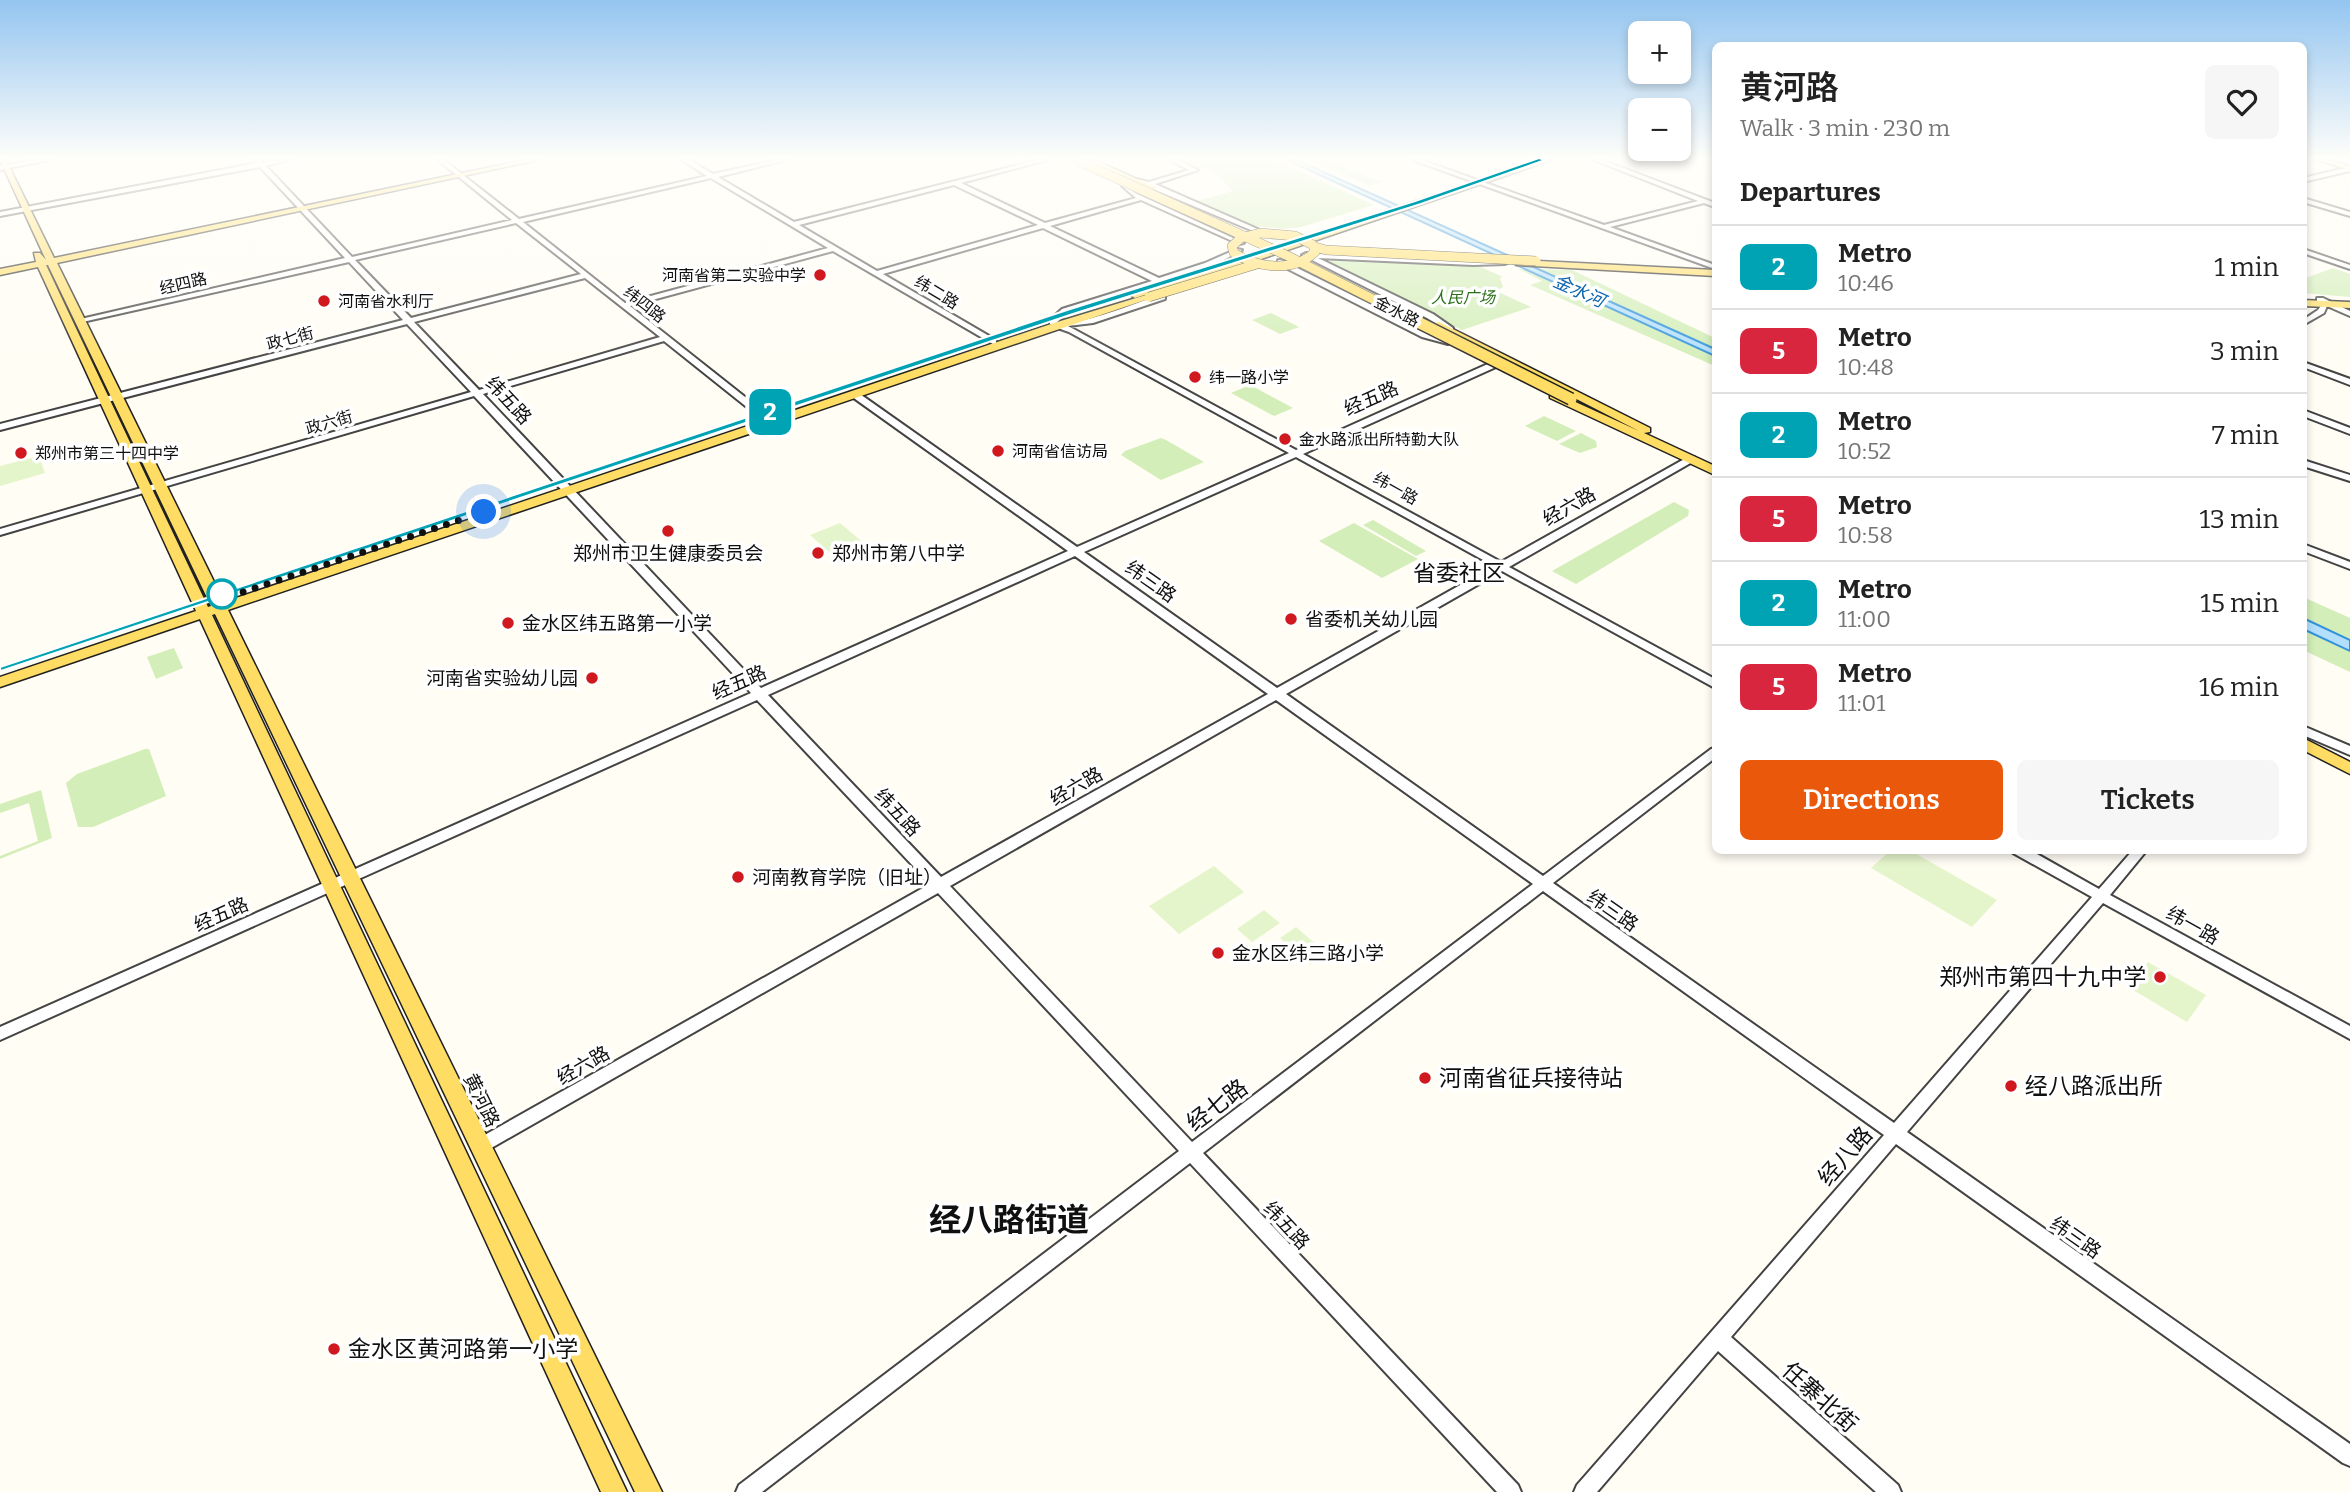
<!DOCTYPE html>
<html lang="en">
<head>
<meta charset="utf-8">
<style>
  body { margin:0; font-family:Bitter,"Noto Sans SC",serif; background:#f6f6f6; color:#222; height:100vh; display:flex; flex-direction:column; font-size:26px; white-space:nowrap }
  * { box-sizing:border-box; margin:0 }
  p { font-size:23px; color:#767676 }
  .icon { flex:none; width:38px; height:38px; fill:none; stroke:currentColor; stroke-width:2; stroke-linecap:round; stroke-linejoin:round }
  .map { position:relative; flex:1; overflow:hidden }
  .panel { position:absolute; left:1712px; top:42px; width:595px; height:812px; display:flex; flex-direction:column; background:#fff; border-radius:10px; box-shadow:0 4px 10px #0003 }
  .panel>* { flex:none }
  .badge { padding:0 14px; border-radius:10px; font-size:24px; line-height:46px }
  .tools { position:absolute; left:1628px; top:21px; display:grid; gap:14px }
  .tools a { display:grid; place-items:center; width:63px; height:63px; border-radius:10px; background:#fff; box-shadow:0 4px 10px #0003; font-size:35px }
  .you { position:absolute; width:35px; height:35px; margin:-18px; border:5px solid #fff; border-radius:50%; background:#1a73e8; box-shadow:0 0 0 10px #1a73e833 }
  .map>.badge { position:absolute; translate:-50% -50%; box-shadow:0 0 0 4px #fff }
  h2 { padding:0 28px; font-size:26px; line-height:63px }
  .round { display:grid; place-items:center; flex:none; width:74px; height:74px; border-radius:10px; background:#f6f6f6 }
  .overview { display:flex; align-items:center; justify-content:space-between; height:119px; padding:0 28px }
  h1 { font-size:33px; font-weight:600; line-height:52px }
  .cta { display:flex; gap:14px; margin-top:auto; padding:14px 28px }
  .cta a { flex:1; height:80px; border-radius:10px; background:#ea580c; color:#fff; font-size:28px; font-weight:600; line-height:80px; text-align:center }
  .cta a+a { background:#f6f6f6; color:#222 }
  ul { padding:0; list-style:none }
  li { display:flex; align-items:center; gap:21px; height:84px; padding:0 28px; border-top:2px solid #e0e0e0 }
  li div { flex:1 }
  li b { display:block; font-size:26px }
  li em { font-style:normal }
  li .badge { min-width:77px; font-weight:700; text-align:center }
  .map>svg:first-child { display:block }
  .green { fill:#d3eeb8 }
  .pitch { fill:#e5f5cb }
  .water { fill:#b3dffc; stroke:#3293da; stroke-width:2 }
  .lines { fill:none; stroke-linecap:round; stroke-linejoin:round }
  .minor-casing { stroke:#434343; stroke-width:4 }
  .major-casing { stroke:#212121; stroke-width:3 }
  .minor { fill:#fff; fill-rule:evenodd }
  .major { fill:#ffdd64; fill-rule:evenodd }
  .major-bridge-far1-casing { stroke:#212121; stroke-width:10; stroke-linecap:butt }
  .major-bridge-casing { stroke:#212121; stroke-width:14; stroke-linecap:butt }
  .major-bridge-far1 { stroke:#ffdd64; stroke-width:9 }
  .major-bridge { stroke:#ffdd64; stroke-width:11 }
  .line { fill:#00a3b4; stroke:#fff; stroke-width:2 }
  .walk { stroke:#101010; stroke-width:7; stroke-dasharray:0 12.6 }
  .poi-dot { fill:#cf191e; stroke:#fff; stroke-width:2.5 }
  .stop-dot { fill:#fff; stroke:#00a3b4; stroke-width:3.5 }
  .labels { text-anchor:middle; stroke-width:7; stroke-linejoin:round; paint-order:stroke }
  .far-poi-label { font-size:16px; fill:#101010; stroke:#fff; text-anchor:start }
  .far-street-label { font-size:16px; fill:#101010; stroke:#fff }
  .far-park-label { font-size:16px; font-style:italic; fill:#297019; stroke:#fff }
  .far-water-label { font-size:18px; font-style:italic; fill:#0c65b0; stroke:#fff }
  .street-label { font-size:19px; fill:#101010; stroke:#fff }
  .poi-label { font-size:19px; fill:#101010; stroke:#fff; text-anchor:start }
  .quarter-label { font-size:23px; fill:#101010; stroke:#fff }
  .near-poi-label { font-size:23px; fill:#101010; stroke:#fff; text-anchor:start }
  .near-street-label { font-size:23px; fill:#101010; stroke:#fff }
  .near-district-label { font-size:32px; font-weight:bold; fill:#101010; stroke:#fff }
</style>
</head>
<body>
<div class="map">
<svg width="2350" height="1492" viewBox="0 0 2350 1492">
  <rect width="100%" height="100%" fill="#fffdf4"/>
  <g class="green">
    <polygon points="1199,160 1274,160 1374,205 1301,227 1284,229 1254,226 1197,201 1233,191 1209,168 1199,169 1187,163"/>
    <polygon points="1310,160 1325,160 1381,182 1370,186"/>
    <polygon points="1333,259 1481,267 1503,277 1500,278 1503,287 1496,291 1531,307 1462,330 1326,263"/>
    <polygon points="2333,268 2350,274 2350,297 2303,293 2303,279"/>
    <polygon points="1519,269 1572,270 1715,338 1715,366 1530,285 1542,281"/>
    <polygon points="1271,313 1299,327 1280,334 1252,320"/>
    <polygon points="1250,385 1293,408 1274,416 1231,393"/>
    <polygon points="1544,416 1576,431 1557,441 1525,426"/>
    <polygon points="1581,433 1596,441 1597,447 1580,453 1559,444"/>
    <polygon points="1161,438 1166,440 1204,462 1161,480 1121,455 1125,451"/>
    <polygon points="1674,502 1689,510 1688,516 1576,584 1552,571"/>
    <polygon points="1373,520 1426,551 1416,556 1363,525"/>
    <polygon points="1354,523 1418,559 1382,578 1319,541"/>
    <polygon points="2303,597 2350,618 2350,672 2303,650"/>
    <polygon points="174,648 183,668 156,679 147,657"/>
    <polygon points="145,749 149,749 166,796 93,827 78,827 66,783 77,774"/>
    <polygon points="41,790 52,838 0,859 0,856 38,841 29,803 0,813 0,804"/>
  </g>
  <g class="pitch">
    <polygon points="39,456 45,473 0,486 0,466"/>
    <polygon points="840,523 866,545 835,557 810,535"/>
    <polygon points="1890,851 1911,851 1997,900 1972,927 1871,868"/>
    <polygon points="1214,866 1244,892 1179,934 1149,906"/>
    <polygon points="1264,910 1280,923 1252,942 1237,929"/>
    <polygon points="1296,927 1326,953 1310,965 1280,938"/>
    <polygon points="2148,962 2206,995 2187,1022 2128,987"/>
  </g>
  <g class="water">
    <polygon points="1287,160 1297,160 1715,349 1715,356"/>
    <polygon points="2303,618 2350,640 2350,651 2303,629"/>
  </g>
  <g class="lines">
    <g class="minor-casing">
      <g id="minor">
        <polygon points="37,160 48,160 0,170 0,166"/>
        <path d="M254,160h6l3,2 25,-2 -22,6 86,91 160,-37 -74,-60h6l75,59 188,-43 -25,-16h7l24,14 64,-14h9l-68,17 76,45 244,-62h9l-86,23 84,40 91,-25 -14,-12 2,-3 11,10 109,50 -5,1 -98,-44 -91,26 109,52 46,-15 32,-14 5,1 -31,17 -143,46 -12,10c24,3 78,-19 103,-28h6v4l-72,24 -25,3 228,124 194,-87h6v4l-193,87 198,108 187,-105h6v4l-185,106 206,112v9l-213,-117 -216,123 257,182 168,-127 4,-1v10l-162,125 341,240 198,-226 -79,-44 -1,-3h18l69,39 34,-39h14l-37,45 240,131v13l-247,-136 -196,229 443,312v22l-7,-3 -447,-319 -165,193 167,148 3,7h-25l-158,-141 -121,141h-23l3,-7 307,-350 -341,-244 -340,262 315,332 3,7h-24l-307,-329 -428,329h-26l3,-7 440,-334 -241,-258 -452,258 -6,2 -6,-2 -2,-5 2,-5 456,-257 -173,-184 -757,340v-13l751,-334 -277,-297 -474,139v-6l471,-137 -64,-68 -407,106v-6l403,-104 -54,-58 -271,61v-4h3l264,-61 -85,-91 -260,49v-4l257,-49zM711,178l117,70 -203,55 -102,-81zM954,185l84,40 -161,46 -78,-46zM516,223l65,51 -170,44 -56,-58zM1043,228l109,53 -90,28 -12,11v4h5v3l14,5 220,121 -212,94 -220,-155h-6v4l217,155 -307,137 -278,-294 181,-53 99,79h6v-4l-139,-110 203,-55 160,93h3v-4l-113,-66zM585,278l75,59 -181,53 -65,-68zM1296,457l198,109 -217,122 -193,-136zM1075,556l193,138 -327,183 -173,-182zM1276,700l257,184 -341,258 -242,-256z"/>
        <polygon points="1170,160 1177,160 1198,170 1155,184 1269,234 1269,236 1265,236 1134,181 1137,179 1149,182 1189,170"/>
        <polygon points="1413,160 1421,160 1604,225 1698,201 1594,160 1602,160 1715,203 1715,207 1704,203 1610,227 1715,265 1715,269"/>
        <polygon points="2350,167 2350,171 2303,182 2303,178"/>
        <polygon points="2303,198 2350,212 2350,216 2303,202"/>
        <polygon points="2303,249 2350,265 2350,269 2303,253"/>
        <polygon points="1306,253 1473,261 1505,260 1509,262 1505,264 1473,265 1318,258 1433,314 1453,328 1453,332 1450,332 1427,318 1304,256 1302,255"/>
        <polygon points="1281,260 1428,333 1452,342 1448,344 1422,337 1278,264 1278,260"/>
        <polygon points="2317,298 2323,298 2350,311 2350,316 2327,306 2324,313 2303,325 2303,320 2318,310 2322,304 2317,302"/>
        <polygon points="2303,362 2350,379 2350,385 2303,367"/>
        <polygon points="2303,410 2350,428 2350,434 2303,416"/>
        <polygon points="2303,460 2350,475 2350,481 2303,466"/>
        <polygon points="2303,544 2350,562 2350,569 2303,551"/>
        <polygon points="2303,726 2350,746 2350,755 2303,735"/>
      </g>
    </g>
    <g class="major-casing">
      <g id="major">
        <path d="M0,160h6l48,98 471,-98h13l-481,103 167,339 830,-279 92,-28 8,2 -926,313 434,882h-27l-420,-878 -3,1 415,877h-26l-401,-873 -200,68v-10l196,-66 -158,-344 -38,8v-6l36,-7 -2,-9h6l6,7zM46,265h2l163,341 -3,1z"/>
        <polygon points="1085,160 1095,160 1157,188 1150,190"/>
        <polygon points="1541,160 1552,160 1182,286 1175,285 1135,298 1130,295"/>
        <polygon points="2317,160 2328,160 2350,166 2350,170"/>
        <polygon points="1519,260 1715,270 1715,276 1516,265 1516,261"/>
        <polygon points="2303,300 2350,302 2350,308 2303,306"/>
        <polygon points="1439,322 1650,428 1650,432 1644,433 1715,466 1715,475 1550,398 1550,394 1558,394 1639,431 1435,327 1435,323"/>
        <polygon points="2303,738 2350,762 2350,774 2303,750"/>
      </g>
    </g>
    <use href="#minor" class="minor"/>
    <use href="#major" class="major"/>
    <g class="major-bridge-far1-casing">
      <g id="major-bridge-far1">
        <polyline points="1076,160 1288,256 1406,316"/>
        <path d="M1260,233l35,3 18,9 2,7c-22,21 -57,16 -81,1l-2,-7 9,-8z"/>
        <polyline points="1315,247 1326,250 1536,261"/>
        <polyline points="1149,297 1257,264"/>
      </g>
    </g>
    <g class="major-bridge-casing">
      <polyline id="major-bridge" points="1402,314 1571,399"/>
    </g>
    <use href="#major-bridge-far1" class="major-bridge-far1"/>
    <use href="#major-bridge" class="major-bridge"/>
  </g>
  <linearGradient id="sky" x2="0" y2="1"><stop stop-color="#93c5f0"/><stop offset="0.43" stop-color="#fffefa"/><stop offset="1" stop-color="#fffefa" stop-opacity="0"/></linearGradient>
  <rect width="2350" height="369" fill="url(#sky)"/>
  <polygon class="line" points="1539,158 1545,160 1421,204 1073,314 4,670 0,671 0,667 1067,310 1415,201"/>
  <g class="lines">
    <polyline class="walk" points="222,594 216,601 484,512"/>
  </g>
  <g class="poi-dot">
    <circle cx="820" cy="275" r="7"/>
    <circle cx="324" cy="301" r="7"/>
    <circle cx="1195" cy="377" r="7"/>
    <circle cx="1285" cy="439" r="7"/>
    <circle cx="998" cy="451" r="7"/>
    <circle cx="21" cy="453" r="7"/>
    <circle cx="668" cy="531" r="7"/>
    <circle cx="818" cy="553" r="7"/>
    <circle cx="1291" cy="619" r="7"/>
    <circle cx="508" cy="623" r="7"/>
    <circle cx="592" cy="678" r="7"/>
    <circle cx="738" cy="877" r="7"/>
    <circle cx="1218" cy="953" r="7"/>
    <circle cx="2160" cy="977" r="7"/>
    <circle cx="1425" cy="1078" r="7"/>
    <circle cx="2011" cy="1086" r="7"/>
    <circle cx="334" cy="1349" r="7"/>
  </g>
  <circle class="stop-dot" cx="222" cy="594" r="14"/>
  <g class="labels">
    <g class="far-poi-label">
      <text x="806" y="281" text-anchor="end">河南省第二实验中学</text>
      <text x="338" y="307">河南省水利厅</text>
      <text x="1209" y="383">纬一路小学</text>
      <text x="1299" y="445">金水路派出所特勤大队</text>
      <text x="1012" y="457">河南省信访局</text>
      <text x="35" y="459">郑州市第三十四中学</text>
    </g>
    <g class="far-street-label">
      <text transform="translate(183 283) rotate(-13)" y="6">经四路</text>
      <text transform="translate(937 292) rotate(31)" y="6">纬二路</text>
      <text transform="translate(645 304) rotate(38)" y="6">纬四路</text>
      <text transform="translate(1397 311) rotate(27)" y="6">金水路</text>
      <text transform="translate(290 338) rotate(-15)" y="6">政七街</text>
      <text transform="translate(329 422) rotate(-16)" y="6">政六街</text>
      <text transform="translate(1396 488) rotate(29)" y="6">纬一路</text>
    </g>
    <g class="far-park-label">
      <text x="1463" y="303">人民广场</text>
    </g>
    <g class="far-water-label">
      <text transform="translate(1579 291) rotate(24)" y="6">金水河</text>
    </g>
    <g class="street-label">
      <text transform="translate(1371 398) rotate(-24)" y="7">经五路</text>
      <text transform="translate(509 400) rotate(47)" y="7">纬五路</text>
      <text transform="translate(1569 506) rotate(-30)" y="7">经六路</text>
      <text transform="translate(1151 581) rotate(35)" y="7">纬三路</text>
      <text transform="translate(739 682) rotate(-24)" y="7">经五路</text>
      <text transform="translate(1076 786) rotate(-30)" y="7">经六路</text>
      <text transform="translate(898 812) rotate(47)" y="7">纬五路</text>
      <text transform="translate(1613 910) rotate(35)" y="7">纬三路</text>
      <text transform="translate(221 914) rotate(-24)" y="7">经五路</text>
      <text transform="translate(2193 925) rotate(29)" y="7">纬一路</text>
      <text transform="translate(583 1065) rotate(-30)" y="7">经六路</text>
      <text transform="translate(482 1100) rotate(64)" y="7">黄河路</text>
      <text transform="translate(1287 1225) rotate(47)" y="7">纬五路</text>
      <text transform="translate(2076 1237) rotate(35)" y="7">纬三路</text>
    </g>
    <g class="poi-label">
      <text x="668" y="560" text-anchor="middle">郑州市卫生健康委员会</text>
      <text x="832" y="560">郑州市第八中学</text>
      <text x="1305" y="626">省委机关幼儿园</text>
      <text x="522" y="630">金水区纬五路第一小学</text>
      <text x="578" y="685" text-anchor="end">河南省实验幼儿园</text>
      <text x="752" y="884">河南教育学院（旧址）</text>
      <text x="1232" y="960">金水区纬三路小学</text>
    </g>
    <g class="quarter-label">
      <text x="1459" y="581">省委社区</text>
    </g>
    <g class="near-poi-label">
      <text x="2146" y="985" text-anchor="end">郑州市第四十九中学</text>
      <text x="1439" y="1086">河南省征兵接待站</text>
      <text x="2025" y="1094">经八路派出所</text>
      <text x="348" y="1357">金水区黄河路第一小学</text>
    </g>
    <g class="near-street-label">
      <text transform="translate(1217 1105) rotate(-37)" y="8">经七路</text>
      <text transform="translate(1845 1156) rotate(-49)" y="8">经八路</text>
      <text transform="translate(1820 1397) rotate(42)" y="8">任寨北街</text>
    </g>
    <g class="near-district-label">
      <text x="1009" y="1231">经八路街道</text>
    </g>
  </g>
</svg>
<div class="tools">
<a>+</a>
<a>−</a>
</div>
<div class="you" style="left:484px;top:512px"></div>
<b class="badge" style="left:770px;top:412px;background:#00a3b4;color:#fff">2</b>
<section class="panel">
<div class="overview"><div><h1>黄河路</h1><p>Walk · 3 min · 230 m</p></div><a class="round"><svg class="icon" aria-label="heart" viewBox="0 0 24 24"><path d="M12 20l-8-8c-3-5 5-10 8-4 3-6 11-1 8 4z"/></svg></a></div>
<h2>Departures</h2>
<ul>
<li><span class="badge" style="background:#00a3b4;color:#fff">2</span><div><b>Metro</b><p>10:46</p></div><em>1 min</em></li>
<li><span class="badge" style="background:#d7263d;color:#fff">5</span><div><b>Metro</b><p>10:48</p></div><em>3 min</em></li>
<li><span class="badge" style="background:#00a3b4;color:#fff">2</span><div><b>Metro</b><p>10:52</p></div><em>7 min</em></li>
<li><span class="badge" style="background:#d7263d;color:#fff">5</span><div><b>Metro</b><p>10:58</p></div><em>13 min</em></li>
<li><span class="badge" style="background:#00a3b4;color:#fff">2</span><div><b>Metro</b><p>11:00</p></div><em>15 min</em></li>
<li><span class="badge" style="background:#d7263d;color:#fff">5</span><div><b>Metro</b><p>11:01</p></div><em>16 min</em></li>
</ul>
<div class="cta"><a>Directions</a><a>Tickets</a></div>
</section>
</div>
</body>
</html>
